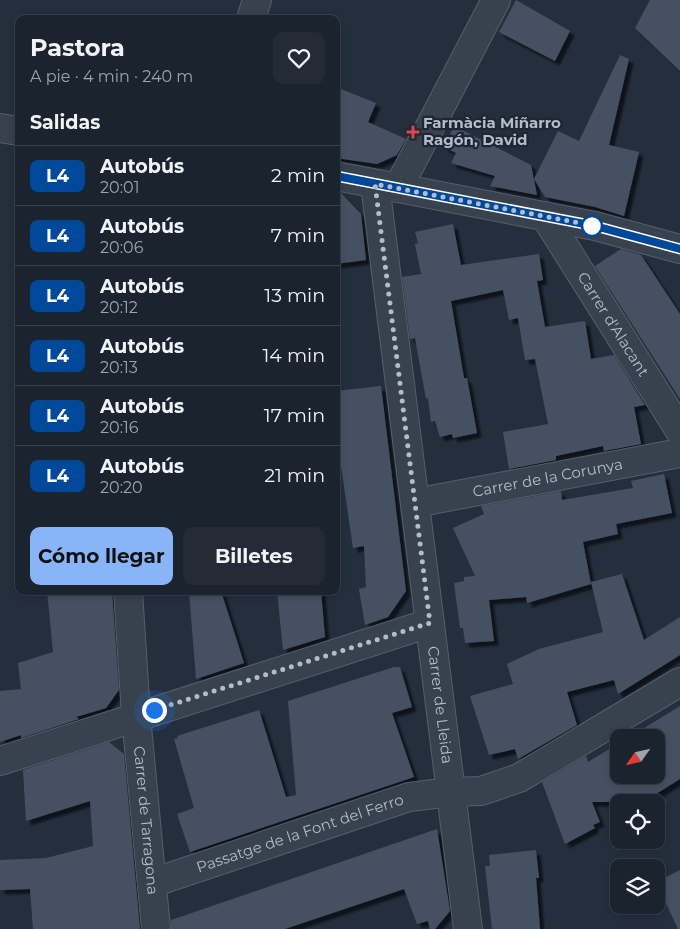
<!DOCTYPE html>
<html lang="es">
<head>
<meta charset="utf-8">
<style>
  body { margin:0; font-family:Montserrat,sans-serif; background:#242b36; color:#f1f3f6; height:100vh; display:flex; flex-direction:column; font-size:19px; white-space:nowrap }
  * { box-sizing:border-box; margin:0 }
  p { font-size:16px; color:#a0a4aa }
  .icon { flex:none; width:28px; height:28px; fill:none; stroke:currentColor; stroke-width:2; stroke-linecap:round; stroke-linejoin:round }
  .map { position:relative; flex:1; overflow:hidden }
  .sheet { position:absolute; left:15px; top:15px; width:325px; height:580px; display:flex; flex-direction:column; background:#1b232e; border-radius:10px; box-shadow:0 2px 8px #0003,0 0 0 1px #39404a }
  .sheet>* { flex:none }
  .badge { padding:0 10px; border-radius:8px; font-size:18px; line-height:32px }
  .needle { width:32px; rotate:236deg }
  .fabs { position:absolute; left:610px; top:729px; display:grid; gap:10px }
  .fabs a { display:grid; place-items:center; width:55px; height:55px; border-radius:10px; background:#1b232e; box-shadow:0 2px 8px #0003,0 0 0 1px #39404a; font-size:25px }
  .you { position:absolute; width:25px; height:25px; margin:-12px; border:4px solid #fff; border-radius:50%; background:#1a73e8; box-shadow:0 0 0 8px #1a73e833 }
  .map>.badge { position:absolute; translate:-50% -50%; box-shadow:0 0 0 2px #fff }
  h2 { padding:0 15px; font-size:19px; line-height:45px }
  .round { display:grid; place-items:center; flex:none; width:52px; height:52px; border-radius:10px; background:#242b36 }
  .headline { display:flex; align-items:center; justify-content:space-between; height:85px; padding:0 15px }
  h1 { font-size:24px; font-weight:700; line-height:38px }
  .cta { display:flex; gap:10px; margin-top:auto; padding:10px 15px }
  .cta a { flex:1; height:58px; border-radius:10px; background:#8ab4f8; color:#111; font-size:20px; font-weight:700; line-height:58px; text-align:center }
  .cta a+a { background:#242b36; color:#f1f3f6 }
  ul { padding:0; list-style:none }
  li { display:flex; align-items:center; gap:15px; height:60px; padding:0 15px; border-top:1px solid #39404a }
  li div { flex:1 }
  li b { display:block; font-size:19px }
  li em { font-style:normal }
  li .badge { min-width:55px; font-weight:700; text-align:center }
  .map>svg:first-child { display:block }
  .building { fill:#455162; filter:url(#shadow) }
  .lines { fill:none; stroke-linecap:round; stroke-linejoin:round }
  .minor-casing { stroke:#565f6c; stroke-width:30 }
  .minor { stroke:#38414e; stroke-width:28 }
  .line-casing { stroke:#fff; stroke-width:11 }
  .line { stroke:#00489a; stroke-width:8 }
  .walk { stroke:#b4bcc9; stroke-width:5; stroke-dasharray:0 9 }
  .health-dot { fill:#e0444e; stroke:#1d2633; stroke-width:2 }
  .stop-dot { fill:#fff; stroke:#00489a; stroke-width:2.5 }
  .labels { text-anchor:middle; stroke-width:4.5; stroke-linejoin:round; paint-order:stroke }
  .poi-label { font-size:15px; font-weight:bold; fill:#b4bcc9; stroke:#1d2633; text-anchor:start }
  .street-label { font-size:15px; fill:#b4bcc9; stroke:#1d2633 }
</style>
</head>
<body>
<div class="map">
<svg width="680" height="929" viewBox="0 0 680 929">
  <defs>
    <filter id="shadow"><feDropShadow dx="4.5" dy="4.5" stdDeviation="1" flood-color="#0009"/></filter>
  </defs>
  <rect width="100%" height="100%" fill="#242f3e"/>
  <g class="building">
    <polygon points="516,0 570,31 555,61 499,32"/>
    <polygon points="650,0 680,0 680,71 635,28"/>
    <polygon points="620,55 629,59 609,145 639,152 624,216 595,207 545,197 534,179 558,131 579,141"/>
    <polygon points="336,87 376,103 368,122 406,139 397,155 377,164 336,158"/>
    <polygon points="454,126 531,165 537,195 490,186 495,176 451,163 456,153 444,147"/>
    <polygon points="336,192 341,193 361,214 366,260 336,264"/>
    <polygon points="453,224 461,265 539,254 543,280 537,281 545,327 585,321 591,359 614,355 645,405 634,407 641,444 604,451 603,446 556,456 556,460 509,469 503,432 548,424 535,359 525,360 518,318 509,320 503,290 451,301 464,378 467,378 477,433 453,438 452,434 440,437 435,421 431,422 428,398 426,399 415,338 410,339 402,277 421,274 415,244 418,243 415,232"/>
    <polygon points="621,249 641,255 680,314 680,399 595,266"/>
    <polygon points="381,386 406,591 388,617 365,625 359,589 366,587 364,546 353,548 341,466 336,467 336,391"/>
    <polygon points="664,474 672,513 616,524 618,534 583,542 591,584 527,603 526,597 489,600 494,641 465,643 463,628 460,628 454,583 464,581 464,577 475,576 453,528 484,514 481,506 561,491 562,500 633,488 631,481"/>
    <polygon points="622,574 644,640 680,617 680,655 618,694 614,680 567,692 577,725 518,759 515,749 489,755 470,696 513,684 507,664 539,649 603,632 591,582"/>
    <polygon points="47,591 112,591 119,690 106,708 76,717 79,719 21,738 21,735 0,742 0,691 21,689 18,663 53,652"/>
    <polygon points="189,591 221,591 244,663 196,679"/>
    <polygon points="277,591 321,591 325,637 283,650"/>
    <polygon points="394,667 400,667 412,707 392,713 414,777 190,852 177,814 194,808 174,739 178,738 177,736 259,710 286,797 296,795 288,701"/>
    <polygon points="680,706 680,779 643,802 592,802 600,822 593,825 595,828 565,844 542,782 586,756 588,762 619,743 619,775 656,775 656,738 628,738"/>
    <polygon points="109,742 124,754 140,929 33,929 30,889 0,890 0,860 46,858 93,846 90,801 26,821 23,770"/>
    <polygon points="437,829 450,911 435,929 430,929 428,921 417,924 404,889 285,929 171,929 171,920"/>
    <polygon points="536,850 539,878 536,878 540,929 492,929 485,866 490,866 489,855"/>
    <polygon points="680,870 680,929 678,929 656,882"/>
  </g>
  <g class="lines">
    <g class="minor-casing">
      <g id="minor">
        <polyline points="251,19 257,0"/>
        <polyline points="0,128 19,131"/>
        <polyline points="336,176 595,226 680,249"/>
        <path id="s1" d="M375,184l93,745"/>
        <polyline points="398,188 496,0"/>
        <path id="s2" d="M545,216l135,215"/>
        <path id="s3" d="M415,503l265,-50"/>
        <path id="s4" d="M128,591l8,125 20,213"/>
        <polyline points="0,761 430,623"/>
        <path id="s5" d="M152,883l257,-86 42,-5 30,-1 38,-13 161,-96"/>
      </g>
    </g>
    <use href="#minor" class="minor"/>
  </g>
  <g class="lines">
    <g class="line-casing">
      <polyline id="line" points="336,176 595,226 680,249"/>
    </g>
    <use href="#line" class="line"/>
    <polyline class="walk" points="154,710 430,623 375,184 595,226 592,226"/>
  </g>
  <path class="health-dot" d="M410.5 124.5h5v5h5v5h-5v5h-5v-5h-5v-5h5z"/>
  <circle class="stop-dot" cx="592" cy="226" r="10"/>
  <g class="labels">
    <g class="poi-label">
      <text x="423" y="128">Farmàcia Miñarro<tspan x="423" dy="17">Ragón, David</tspan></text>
    </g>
    <g class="street-label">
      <text dy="5" stroke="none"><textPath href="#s2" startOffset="128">Carrer d'Alacant</textPath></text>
      <text dy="5" stroke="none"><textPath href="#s3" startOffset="135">Carrer de la Corunya</textPath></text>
      <text dy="5" stroke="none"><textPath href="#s1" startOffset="525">Carrer de Lleida</textPath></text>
      <text dy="5" stroke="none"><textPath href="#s4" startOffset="230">Carrer de Tarragona</textPath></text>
      <text dy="5" stroke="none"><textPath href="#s5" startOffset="156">Passatge de la Font del Ferro</textPath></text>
    </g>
  </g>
</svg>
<div class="fabs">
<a><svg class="needle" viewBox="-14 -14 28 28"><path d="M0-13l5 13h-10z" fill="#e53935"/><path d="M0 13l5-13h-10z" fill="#a0a4aa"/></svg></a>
<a><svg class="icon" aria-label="locate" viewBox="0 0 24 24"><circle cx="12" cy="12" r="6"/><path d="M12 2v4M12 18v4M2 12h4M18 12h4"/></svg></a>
<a><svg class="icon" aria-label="layers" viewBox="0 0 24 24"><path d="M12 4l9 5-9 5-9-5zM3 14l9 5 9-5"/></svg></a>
</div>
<div class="you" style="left:154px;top:710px"></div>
<section class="sheet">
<div class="headline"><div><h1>Pastora</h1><p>A pie · 4 min · 240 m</p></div><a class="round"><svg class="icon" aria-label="heart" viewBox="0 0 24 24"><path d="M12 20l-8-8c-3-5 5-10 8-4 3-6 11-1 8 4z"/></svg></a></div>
<h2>Salidas</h2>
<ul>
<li><span class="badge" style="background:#00489a;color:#fff">L4</span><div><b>Autobús</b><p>20:01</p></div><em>2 min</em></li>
<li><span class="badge" style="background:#00489a;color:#fff">L4</span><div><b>Autobús</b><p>20:06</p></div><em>7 min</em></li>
<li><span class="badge" style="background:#00489a;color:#fff">L4</span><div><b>Autobús</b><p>20:12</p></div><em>13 min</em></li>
<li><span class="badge" style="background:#00489a;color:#fff">L4</span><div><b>Autobús</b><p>20:13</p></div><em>14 min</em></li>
<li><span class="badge" style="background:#00489a;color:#fff">L4</span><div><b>Autobús</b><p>20:16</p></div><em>17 min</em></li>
<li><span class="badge" style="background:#00489a;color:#fff">L4</span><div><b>Autobús</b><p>20:20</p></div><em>21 min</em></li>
</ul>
<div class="cta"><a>Cómo llegar</a><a>Billetes</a></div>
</section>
</div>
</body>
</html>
